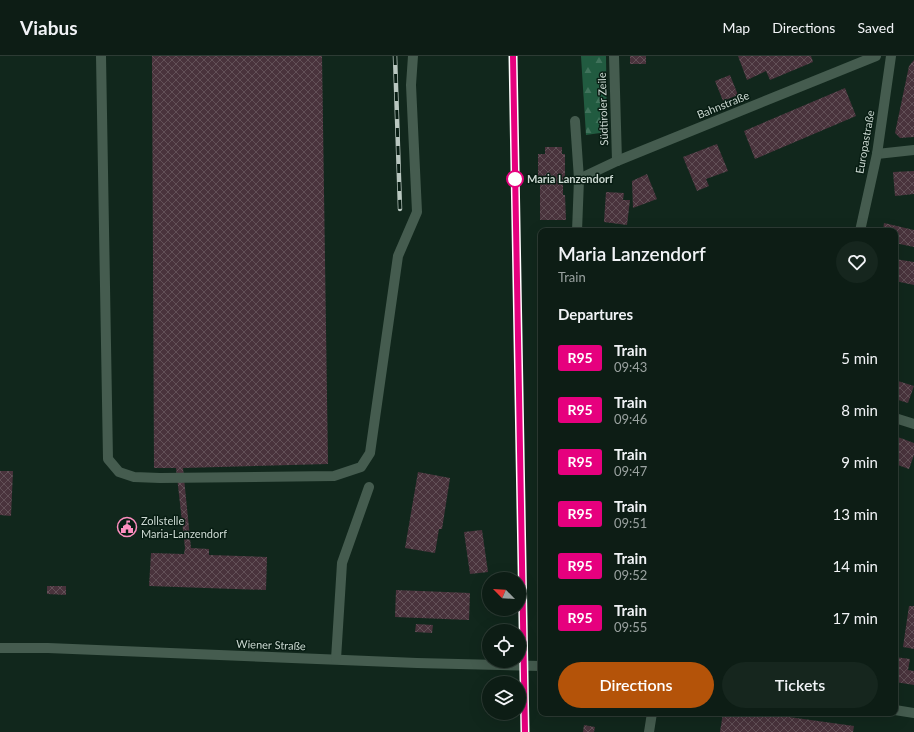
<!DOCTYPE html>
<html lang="en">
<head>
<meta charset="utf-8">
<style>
  body { margin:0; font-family:Lato,sans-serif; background:#16261e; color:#f1f3f6; height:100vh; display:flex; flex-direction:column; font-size:15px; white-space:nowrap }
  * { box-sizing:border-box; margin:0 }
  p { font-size:13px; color:#9aa2a0 }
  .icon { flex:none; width:22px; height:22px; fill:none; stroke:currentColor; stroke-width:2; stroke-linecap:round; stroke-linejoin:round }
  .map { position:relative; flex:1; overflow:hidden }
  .sheet { position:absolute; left:538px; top:172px; width:360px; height:488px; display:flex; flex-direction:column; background:#0d1d15; border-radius:8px; box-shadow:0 4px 16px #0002,0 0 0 1px #2d3b34 }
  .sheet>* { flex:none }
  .badge { padding:0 8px; border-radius:3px; font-size:14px; line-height:26px }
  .needle { width:26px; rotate:294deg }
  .fabs { position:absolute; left:482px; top:516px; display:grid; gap:8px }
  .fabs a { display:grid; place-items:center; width:44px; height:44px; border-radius:50%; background:#0d1d15; box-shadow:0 4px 16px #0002,0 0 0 1px #2d3b34; font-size:20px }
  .map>.badge { position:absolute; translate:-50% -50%; box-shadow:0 0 0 2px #fff }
  h2 { padding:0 20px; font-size:15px; line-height:36px }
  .round { display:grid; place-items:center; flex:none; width:42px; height:42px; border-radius:21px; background:#16261e }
  .overview { display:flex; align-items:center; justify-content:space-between; height:68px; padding:0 20px }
  h1 { font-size:19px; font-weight:600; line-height:30px }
  .primary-button { display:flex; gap:8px; margin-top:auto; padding:8px 20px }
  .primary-button a { flex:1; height:46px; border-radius:24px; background:#b45309; color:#fff; font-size:16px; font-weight:600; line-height:46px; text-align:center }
  .primary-button a+a { background:#16261e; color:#f1f3f6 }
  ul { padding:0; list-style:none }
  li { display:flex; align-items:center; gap:12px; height:52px; padding:0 20px }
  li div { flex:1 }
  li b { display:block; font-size:15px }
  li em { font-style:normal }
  li .badge { min-width:44px; font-weight:700; text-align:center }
  header { display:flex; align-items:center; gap:24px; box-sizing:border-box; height:56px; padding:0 20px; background:#0d1d15; border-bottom:1px solid #2d3b34 }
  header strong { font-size:19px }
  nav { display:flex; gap:22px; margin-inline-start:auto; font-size:14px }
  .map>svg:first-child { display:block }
  .grass { fill:url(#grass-tufts) }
  .forest { fill:url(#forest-firs) }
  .building { fill:url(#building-cross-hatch) }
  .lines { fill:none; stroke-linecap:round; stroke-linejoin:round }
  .minor { stroke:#455c4f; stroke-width:10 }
  .rail-casing { stroke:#b9c7c0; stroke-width:4.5 }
  .rail { stroke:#081d13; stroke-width:3; stroke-dasharray:9; stroke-linecap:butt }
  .line-casing { stroke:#fff; stroke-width:9 }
  .line { stroke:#e6007e; stroke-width:6 }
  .stop-dot { fill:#fff; stroke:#e6007e; stroke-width:2 }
  .labels { text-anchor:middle; stroke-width:3; stroke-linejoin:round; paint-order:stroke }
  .street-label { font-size:11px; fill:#ccd9d2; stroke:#081d13 }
  .stop-label { font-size:11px; font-weight:bold; fill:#ccd9d2; stroke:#081d13; text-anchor:start }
  .poi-label { font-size:11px; fill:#ccd9d2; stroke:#081d13; text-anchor:start }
</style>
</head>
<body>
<header>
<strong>Viabus</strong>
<nav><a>Map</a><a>Directions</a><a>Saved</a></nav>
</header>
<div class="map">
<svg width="914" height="676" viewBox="0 0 914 676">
  <defs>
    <pattern id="grass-tufts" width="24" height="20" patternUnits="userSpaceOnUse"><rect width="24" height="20" fill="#055436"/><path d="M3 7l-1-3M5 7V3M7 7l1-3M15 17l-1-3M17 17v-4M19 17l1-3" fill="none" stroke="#286c52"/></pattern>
    <pattern id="forest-firs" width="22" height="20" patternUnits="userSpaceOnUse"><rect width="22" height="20" fill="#215b40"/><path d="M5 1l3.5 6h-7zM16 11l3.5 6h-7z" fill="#40725b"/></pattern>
    <pattern id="building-cross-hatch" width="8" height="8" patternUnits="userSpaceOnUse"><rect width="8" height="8" fill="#49333c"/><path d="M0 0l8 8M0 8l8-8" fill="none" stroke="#625057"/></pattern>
  </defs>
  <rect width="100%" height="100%" fill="#11271c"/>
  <polygon class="grass" points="537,192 541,192 541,593 538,593"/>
  <polygon class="forest" points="581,0 606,0 607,76 586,79"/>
  <g class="building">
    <polygon points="152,0 322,0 328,408 183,412 191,492 209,493 209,499 267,501 266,534 149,530 151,497 184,498 185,492 176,412 154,412"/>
    <rect x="630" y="0" width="16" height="8"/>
    <polygon points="738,0 811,0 813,6 770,24 766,15 747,24"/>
    <polygon points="914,4 914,81 900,82 895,77 909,10"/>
    <polygon points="730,19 738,39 723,45 715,25"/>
    <polygon points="845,32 856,60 755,103 744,75"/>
    <polygon points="717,88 728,115 706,123 709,130 697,135 683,101"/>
    <polygon points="545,91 562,91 562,98 565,98 565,127 563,127 563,139 565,139 566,164 540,164 540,128 538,128 538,98 545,98"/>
    <polygon points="914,115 914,138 895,140 893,116"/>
    <polygon points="647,118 657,143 633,152 632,125"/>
    <polygon points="606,136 624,137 623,144 630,144 627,169 604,166"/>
    <polygon points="884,167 914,174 914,191 895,187 895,175 883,175"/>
    <polygon points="895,203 914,206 914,229 895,225"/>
    <polygon points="898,325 914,330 908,347 895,343 895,334"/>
    <polygon points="895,380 914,387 914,399 909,413 895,408"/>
    <polygon points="0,415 13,415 11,460 0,459"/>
    <polygon points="418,416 450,422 442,473 439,473 435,497 405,492"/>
    <polygon points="482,474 488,516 470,518 464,476"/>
    <polygon points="47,530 66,530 66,539 47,538"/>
    <polygon points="396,534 470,537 469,564 395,561"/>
    <polygon points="909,550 914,550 914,593 903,591"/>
    <polygon points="416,568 433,569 432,577 415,576"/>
    <polygon points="895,601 910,603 908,614 914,615 914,629 895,626"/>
    <polygon points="723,657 761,657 854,670 853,676 720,676"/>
    <polygon points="584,669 595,671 594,676 583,676"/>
  </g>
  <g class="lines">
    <g class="minor">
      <polyline points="101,0 108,403 119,416 134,421 160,422 334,420 361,411 370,397 398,200 417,156 411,29 413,0"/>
      <polyline points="614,0 617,105"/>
      <polyline points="575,65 579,123 577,175"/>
      <polyline points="877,98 914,94"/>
      <polyline points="579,123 617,105 876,0"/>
      <polyline points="860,175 877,98 891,0"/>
      <polyline points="895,362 914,368"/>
      <polyline points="0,592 48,592 417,607 541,610"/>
      <polyline points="336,603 342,507 369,431"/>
      <polyline points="895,654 914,657"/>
      <polyline points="649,676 652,657"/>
    </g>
    <g class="rail-casing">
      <g id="rail">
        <polyline points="395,0 400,153"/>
        <polyline points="513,0 525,676"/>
      </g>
    </g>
    <use href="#rail" class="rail"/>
  </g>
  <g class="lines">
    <g class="line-casing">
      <polyline id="line" points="513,0 525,676"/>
    </g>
    <use href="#line" class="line"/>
  </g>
  <defs>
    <g id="civic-ring" transform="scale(1)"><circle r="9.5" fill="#081d13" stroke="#fd8ebf" stroke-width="1.5"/><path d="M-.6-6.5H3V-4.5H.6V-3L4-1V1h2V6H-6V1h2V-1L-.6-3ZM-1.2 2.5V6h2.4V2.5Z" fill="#fd8ebf"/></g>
  </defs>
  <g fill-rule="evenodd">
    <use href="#civic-ring" x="127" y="471"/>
  </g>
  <circle class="stop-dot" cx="515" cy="123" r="8"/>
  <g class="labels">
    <g class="street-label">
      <text transform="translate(723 49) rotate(-22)" y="4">Bahnstraße</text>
      <text transform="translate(603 53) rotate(-92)" y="4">Südtiroler Zeile</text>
      <text transform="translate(865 86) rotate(-80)" y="4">Europastraße</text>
      <text transform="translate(271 589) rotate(2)" y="4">Wiener Straße</text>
    </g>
    <g class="stop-label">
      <text x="527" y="127">Maria Lanzendorf</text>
    </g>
    <g class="poi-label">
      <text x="141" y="469">Zollstelle<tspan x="141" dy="13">Maria-Lanzendorf</tspan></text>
    </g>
  </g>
</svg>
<div class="fabs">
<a><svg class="needle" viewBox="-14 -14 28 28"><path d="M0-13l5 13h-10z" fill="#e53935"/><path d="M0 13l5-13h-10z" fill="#9aa2a0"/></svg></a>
<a><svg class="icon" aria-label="locate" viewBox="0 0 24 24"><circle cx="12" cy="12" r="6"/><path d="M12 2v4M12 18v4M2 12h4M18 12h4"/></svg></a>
<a><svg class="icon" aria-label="layers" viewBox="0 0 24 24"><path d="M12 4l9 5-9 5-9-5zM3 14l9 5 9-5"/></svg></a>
</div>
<section class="sheet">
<div class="overview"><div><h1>Maria Lanzendorf</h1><p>Train</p></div><a class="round"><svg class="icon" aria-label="heart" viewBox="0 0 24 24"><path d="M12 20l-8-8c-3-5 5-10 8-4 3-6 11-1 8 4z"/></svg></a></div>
<h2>Departures</h2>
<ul>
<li><span class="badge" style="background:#e6007e;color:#fff">R95</span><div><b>Train</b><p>09:43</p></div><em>5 min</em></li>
<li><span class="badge" style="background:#e6007e;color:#fff">R95</span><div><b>Train</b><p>09:46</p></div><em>8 min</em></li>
<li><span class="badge" style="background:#e6007e;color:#fff">R95</span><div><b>Train</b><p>09:47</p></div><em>9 min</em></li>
<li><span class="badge" style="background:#e6007e;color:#fff">R95</span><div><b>Train</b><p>09:51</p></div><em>13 min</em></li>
<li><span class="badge" style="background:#e6007e;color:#fff">R95</span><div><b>Train</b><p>09:52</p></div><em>14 min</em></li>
<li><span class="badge" style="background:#e6007e;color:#fff">R95</span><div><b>Train</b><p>09:55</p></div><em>17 min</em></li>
</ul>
<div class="primary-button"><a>Directions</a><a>Tickets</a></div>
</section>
</div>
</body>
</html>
